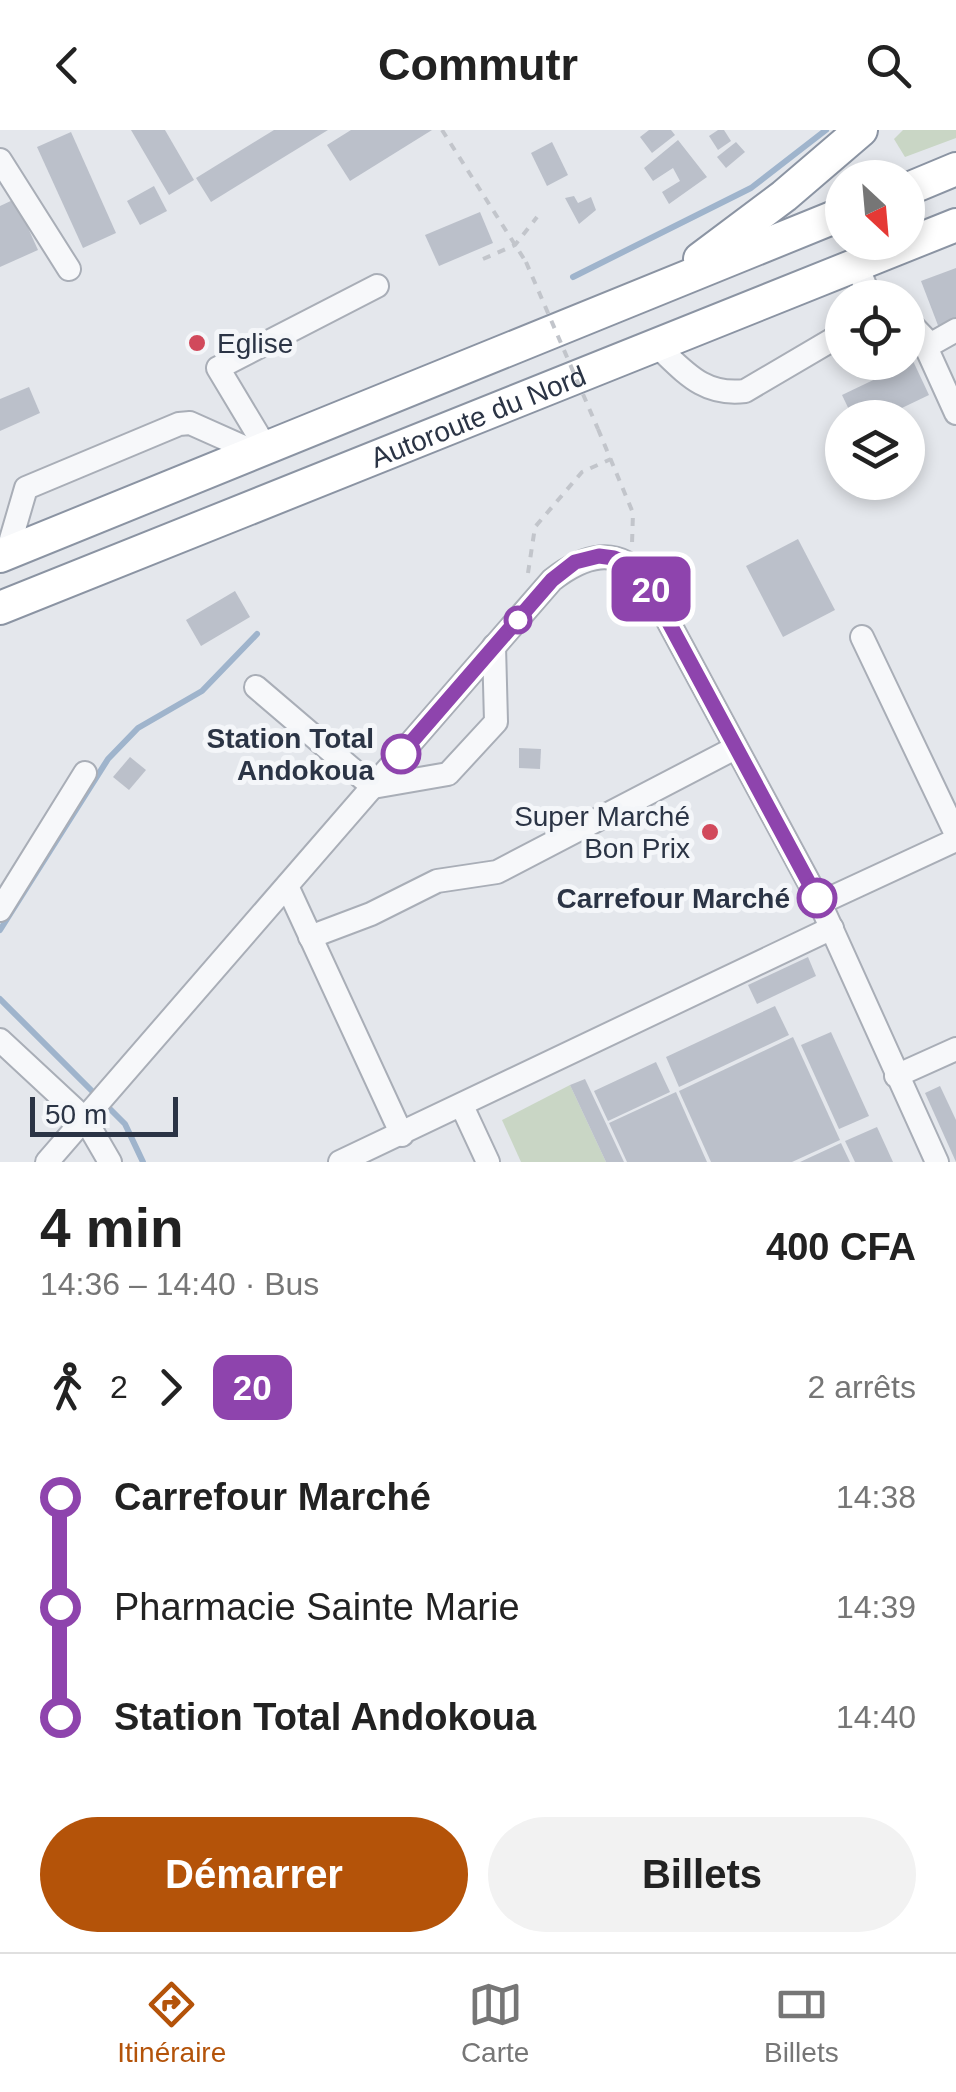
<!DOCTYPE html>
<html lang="fr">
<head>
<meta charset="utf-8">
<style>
  body { margin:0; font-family:Arial,sans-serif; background:#f2f2f2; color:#222; height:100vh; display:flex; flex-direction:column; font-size:38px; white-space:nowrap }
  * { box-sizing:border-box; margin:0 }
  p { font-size:32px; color:#767676 }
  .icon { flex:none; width:55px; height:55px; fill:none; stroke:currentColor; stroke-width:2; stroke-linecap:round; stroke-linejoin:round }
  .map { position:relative; height:1032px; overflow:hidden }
  .sheet { display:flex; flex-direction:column; background:#fff; flex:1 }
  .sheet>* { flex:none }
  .badge { padding:0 20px; border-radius:15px; font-size:35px; line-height:65px }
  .needle { width:65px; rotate:154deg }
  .controls { position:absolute; left:825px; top:30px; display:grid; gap:20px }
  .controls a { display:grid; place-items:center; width:100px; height:100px; border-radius:50%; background:#fff; box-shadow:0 5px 15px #0003; font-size:50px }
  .scale { position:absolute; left:30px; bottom:25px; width:148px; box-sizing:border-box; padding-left:10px; border:5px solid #2b3445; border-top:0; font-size:28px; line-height:35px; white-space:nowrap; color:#2b3445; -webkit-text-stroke:8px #f4f6f9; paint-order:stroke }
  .map>.badge { position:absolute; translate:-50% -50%; box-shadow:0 0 0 5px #fff }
  .legs { display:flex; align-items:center; gap:15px; height:110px; padding:0 40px; font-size:32px }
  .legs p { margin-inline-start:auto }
  .headline { display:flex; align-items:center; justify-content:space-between; height:170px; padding:0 40px }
  h1 { font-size:55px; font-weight:600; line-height:75px }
  .action { display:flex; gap:20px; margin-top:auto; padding:20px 40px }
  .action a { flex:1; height:115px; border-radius:60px; background:#b45309; color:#fff; font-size:40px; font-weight:600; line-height:115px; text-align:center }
  .action a+a { background:#f2f2f2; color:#222 }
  ul { padding:0 40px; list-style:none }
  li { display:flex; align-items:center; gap:35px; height:110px; font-size:38px }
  li i { display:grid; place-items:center; width:15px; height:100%; margin:0 12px; background:currentColor }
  li i::after { content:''; width:25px; height:25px; margin:-12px; border:8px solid; border-radius:50%; background:#fff }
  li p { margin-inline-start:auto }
  li:first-child i { background:linear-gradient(#0000 50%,currentColor 0) }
  li:last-child i { background:linear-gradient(currentColor 50%,#0000 0) }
  header { display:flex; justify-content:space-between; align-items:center; height:130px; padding:0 40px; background:#fff; font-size:45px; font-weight:600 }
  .tab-bar { display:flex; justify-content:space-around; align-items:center; height:140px; border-top:2px solid #e0e0e0; background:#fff; font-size:28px; color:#767676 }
  .tab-bar a { display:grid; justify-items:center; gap:5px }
  .tab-bar .active { color:#b45309 }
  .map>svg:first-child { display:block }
  .green { fill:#c9d6c5 }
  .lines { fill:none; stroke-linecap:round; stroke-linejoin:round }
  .stream { stroke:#9fb4cc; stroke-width:6 }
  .building { fill:#bbc0ca }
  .minor-casing { stroke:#a9aeb7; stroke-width:26 }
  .highway-casing { stroke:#8b94a3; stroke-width:36 }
  .path { stroke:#c2c5cb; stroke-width:4; stroke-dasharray:8 8; stroke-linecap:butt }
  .minor { stroke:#f7f8fa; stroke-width:22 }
  .highway { stroke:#fff; stroke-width:32 }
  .path-bridge { stroke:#c2c5cb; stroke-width:4; stroke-dasharray:8 8; stroke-linecap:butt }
  .line-1-casing { stroke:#fff; stroke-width:22 }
  .line-1 { stroke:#8e44ad; stroke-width:15 }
  .poi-dot { fill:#d1495b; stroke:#f4f6f9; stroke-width:4 }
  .stop-1-dot { fill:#fff; stroke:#8e44ad; stroke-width:5 }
  .labels { text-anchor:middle; stroke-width:10; stroke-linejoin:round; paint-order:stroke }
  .poi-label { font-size:28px; fill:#2b3445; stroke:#f4f6f9; text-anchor:start }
  .street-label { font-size:28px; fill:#2b3445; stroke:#f4f6f9 }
  .stop-label { font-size:28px; font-weight:bold; fill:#2b3445; stroke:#f4f6f9; text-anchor:end }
</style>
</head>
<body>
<header><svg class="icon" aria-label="back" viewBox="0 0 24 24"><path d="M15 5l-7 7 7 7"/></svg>Commutr<svg class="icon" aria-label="search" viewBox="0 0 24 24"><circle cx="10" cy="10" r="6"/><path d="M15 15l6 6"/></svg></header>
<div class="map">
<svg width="956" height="1032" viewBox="0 0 956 1032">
  <rect width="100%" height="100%" fill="#e4e7ec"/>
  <g class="green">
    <polygon points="903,0 956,0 956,8 905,27 894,9"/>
    <polygon points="570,955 606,1032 521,1032 502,990"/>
  </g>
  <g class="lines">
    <g class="stream">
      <polyline points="573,147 751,58 826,0"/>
      <polyline points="0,800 108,629 138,598 202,561 257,504"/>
      <polyline points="0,869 97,966"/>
      <polyline points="106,975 125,994 143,1032"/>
    </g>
  </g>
  <g class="building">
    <polygon points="131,0 165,0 194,50 169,65"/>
    <polygon points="274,0 328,0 211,72 196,48"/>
    <polygon points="351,0 432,0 350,51 327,15"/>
    <polygon points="649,0 671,0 675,5 652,23 640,7"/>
    <polygon points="718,0 724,0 731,11 718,20 709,6"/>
    <polygon points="71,2 116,103 83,118 37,17"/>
    <polygon points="678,10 707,47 669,74 662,62 680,51 673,38 653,51 644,38"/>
    <polygon points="552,12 568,45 547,56 531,23"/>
    <polygon points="736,12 745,22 726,38 717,27"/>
    <polygon points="154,56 167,81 140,95 127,71"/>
    <polygon points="574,66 578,73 591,67 596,80 579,94 565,68"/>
    <polygon points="15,69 38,120 0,137 0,76"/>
    <polygon points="480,82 493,113 439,136 425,105"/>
    <polygon points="956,138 956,191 939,198 921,151"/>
    <polygon points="913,231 929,265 881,288 853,288 842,265"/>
    <polygon points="29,257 40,283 0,301 0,269"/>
    <polygon points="798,409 835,480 783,507 746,436"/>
    <polygon points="235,461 250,487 201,516 186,490"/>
    <polygon points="519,618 541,619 540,639 519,638"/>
    <polygon points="130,627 146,640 129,660 113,647"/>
    <polygon points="808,827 816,846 757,874 748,855"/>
    <polygon points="775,876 789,905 679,957 666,927"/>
    <polygon points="831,902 869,986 839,999 801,915"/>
    <polygon points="793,907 840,1010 792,1032 711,1032 679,961"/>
    <polygon points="656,932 670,962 608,991 594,961"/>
    <polygon points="585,949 624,1032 606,1032 570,955"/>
    <polygon points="940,956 956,990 956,1032 925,963"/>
    <polygon points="676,962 707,1032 627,1032 609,993"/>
    <polygon points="877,997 893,1032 855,1032 845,1011"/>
    <polygon points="841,1013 850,1032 800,1032"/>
  </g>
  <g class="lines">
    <g class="minor-casing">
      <g id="minor">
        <polyline points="0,30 69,139"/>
        <polyline points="857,135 870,168"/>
        <polyline points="908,191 929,213"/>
        <polyline points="956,200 926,217 956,283"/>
        <path d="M656,215c29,27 47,51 89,46l97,-57"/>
        <polyline points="266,318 218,238 377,156"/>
        <polyline points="7,423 26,358 179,294 190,293 255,322"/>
        <polyline points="862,507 956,704"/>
        <polyline points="256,557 373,657 448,644 496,592 494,516"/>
        <polyline points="287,756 402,1005"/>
        <polyline points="820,773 956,710"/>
        <polyline points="0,780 85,643"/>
        <polyline points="310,807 371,784 437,751 497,742 735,618"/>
        <polyline points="0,910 85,989 110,1032"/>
        <polyline points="896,946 956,919"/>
        <polyline points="462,976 488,1032"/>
        <path d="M47,1032l505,-582c31,-24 65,-36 94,0l174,323 117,259"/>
        <polyline points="340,1032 832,798"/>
      </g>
    </g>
    <g class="highway-casing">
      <g id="highway">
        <polyline points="908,59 956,39"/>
        <polyline points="700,129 784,66 861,0"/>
        <polyline points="0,426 842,84"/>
        <path id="s1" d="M0,478l956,-383"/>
      </g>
    </g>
    <g class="path">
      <polyline points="442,0 526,132"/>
      <polyline points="483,129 515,115 537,87"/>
      <polyline points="598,299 633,383 632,414"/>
      <polyline points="528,443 535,397 582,342 611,329"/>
    </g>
    <use href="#minor" class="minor"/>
    <use href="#highway" class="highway"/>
    <polyline class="path-bridge" points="526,132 598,299"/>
  </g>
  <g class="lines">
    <g class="line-1-casing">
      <polyline id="line-1" points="401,624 552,450 575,432 599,426 614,428 629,434 646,450 817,768"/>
    </g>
    <use href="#line-1" class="line-1"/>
  </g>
  <g class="poi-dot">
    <circle cx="197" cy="213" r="10"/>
    <circle cx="710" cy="702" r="10"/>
  </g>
  <g class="stop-1-dot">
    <circle cx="518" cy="490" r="12"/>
    <circle cx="401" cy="624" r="18"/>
    <circle cx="817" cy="768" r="18"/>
  </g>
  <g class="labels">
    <g class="poi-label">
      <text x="217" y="223">Eglise</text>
      <text x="690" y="696" text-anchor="end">Super Marché<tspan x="690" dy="32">Bon Prix</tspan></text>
    </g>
    <g class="street-label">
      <text dy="10" stroke="none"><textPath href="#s1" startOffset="515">Autoroute du Nord</textPath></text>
    </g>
    <g class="stop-label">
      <text x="374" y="618">Station Total<tspan x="374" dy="32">Andokoua</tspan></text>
      <text x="790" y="778">Carrefour Marché</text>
    </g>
  </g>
</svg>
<div class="controls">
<a><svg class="needle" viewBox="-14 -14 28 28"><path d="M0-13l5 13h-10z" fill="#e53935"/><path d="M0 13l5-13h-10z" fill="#767676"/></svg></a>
<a><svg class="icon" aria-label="locate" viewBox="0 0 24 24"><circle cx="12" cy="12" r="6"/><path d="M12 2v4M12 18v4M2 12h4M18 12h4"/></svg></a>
<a><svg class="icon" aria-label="layers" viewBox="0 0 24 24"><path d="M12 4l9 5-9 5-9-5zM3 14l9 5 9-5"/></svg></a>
</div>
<div class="scale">50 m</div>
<b class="badge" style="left:651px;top:459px;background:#8e44ad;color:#fff">20</b>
</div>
<section class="sheet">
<div class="headline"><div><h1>4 min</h1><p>14:36 – 14:40 · Bus</p></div><b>400 CFA</b></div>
<div class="legs"><svg class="icon" aria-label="walk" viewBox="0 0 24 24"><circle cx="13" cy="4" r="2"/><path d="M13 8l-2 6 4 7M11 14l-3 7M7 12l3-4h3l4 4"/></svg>2<svg class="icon" aria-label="forward" viewBox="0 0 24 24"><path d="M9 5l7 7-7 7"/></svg><b class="badge" style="background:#8e44ad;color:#fff">20</b><p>2 arrêts</p></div>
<ul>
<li><i style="color:#8e44ad"></i><b>Carrefour Marché</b><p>14:38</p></li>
<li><i style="color:#8e44ad"></i><span>Pharmacie Sainte Marie</span><p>14:39</p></li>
<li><i style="color:#8e44ad"></i><b>Station Total Andokoua</b><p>14:40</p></li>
</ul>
<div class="action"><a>Démarrer</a><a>Billets</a></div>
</section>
<nav class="tab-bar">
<a class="active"><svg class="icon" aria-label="directions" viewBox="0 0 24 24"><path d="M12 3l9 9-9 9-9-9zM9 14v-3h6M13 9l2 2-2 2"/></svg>Itinéraire</a>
<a><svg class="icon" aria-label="map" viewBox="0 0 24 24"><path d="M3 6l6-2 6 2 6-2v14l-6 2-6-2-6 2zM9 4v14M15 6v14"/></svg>Carte</a>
<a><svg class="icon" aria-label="tickets" viewBox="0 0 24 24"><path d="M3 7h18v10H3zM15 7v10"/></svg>Billets</a>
</nav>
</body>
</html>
